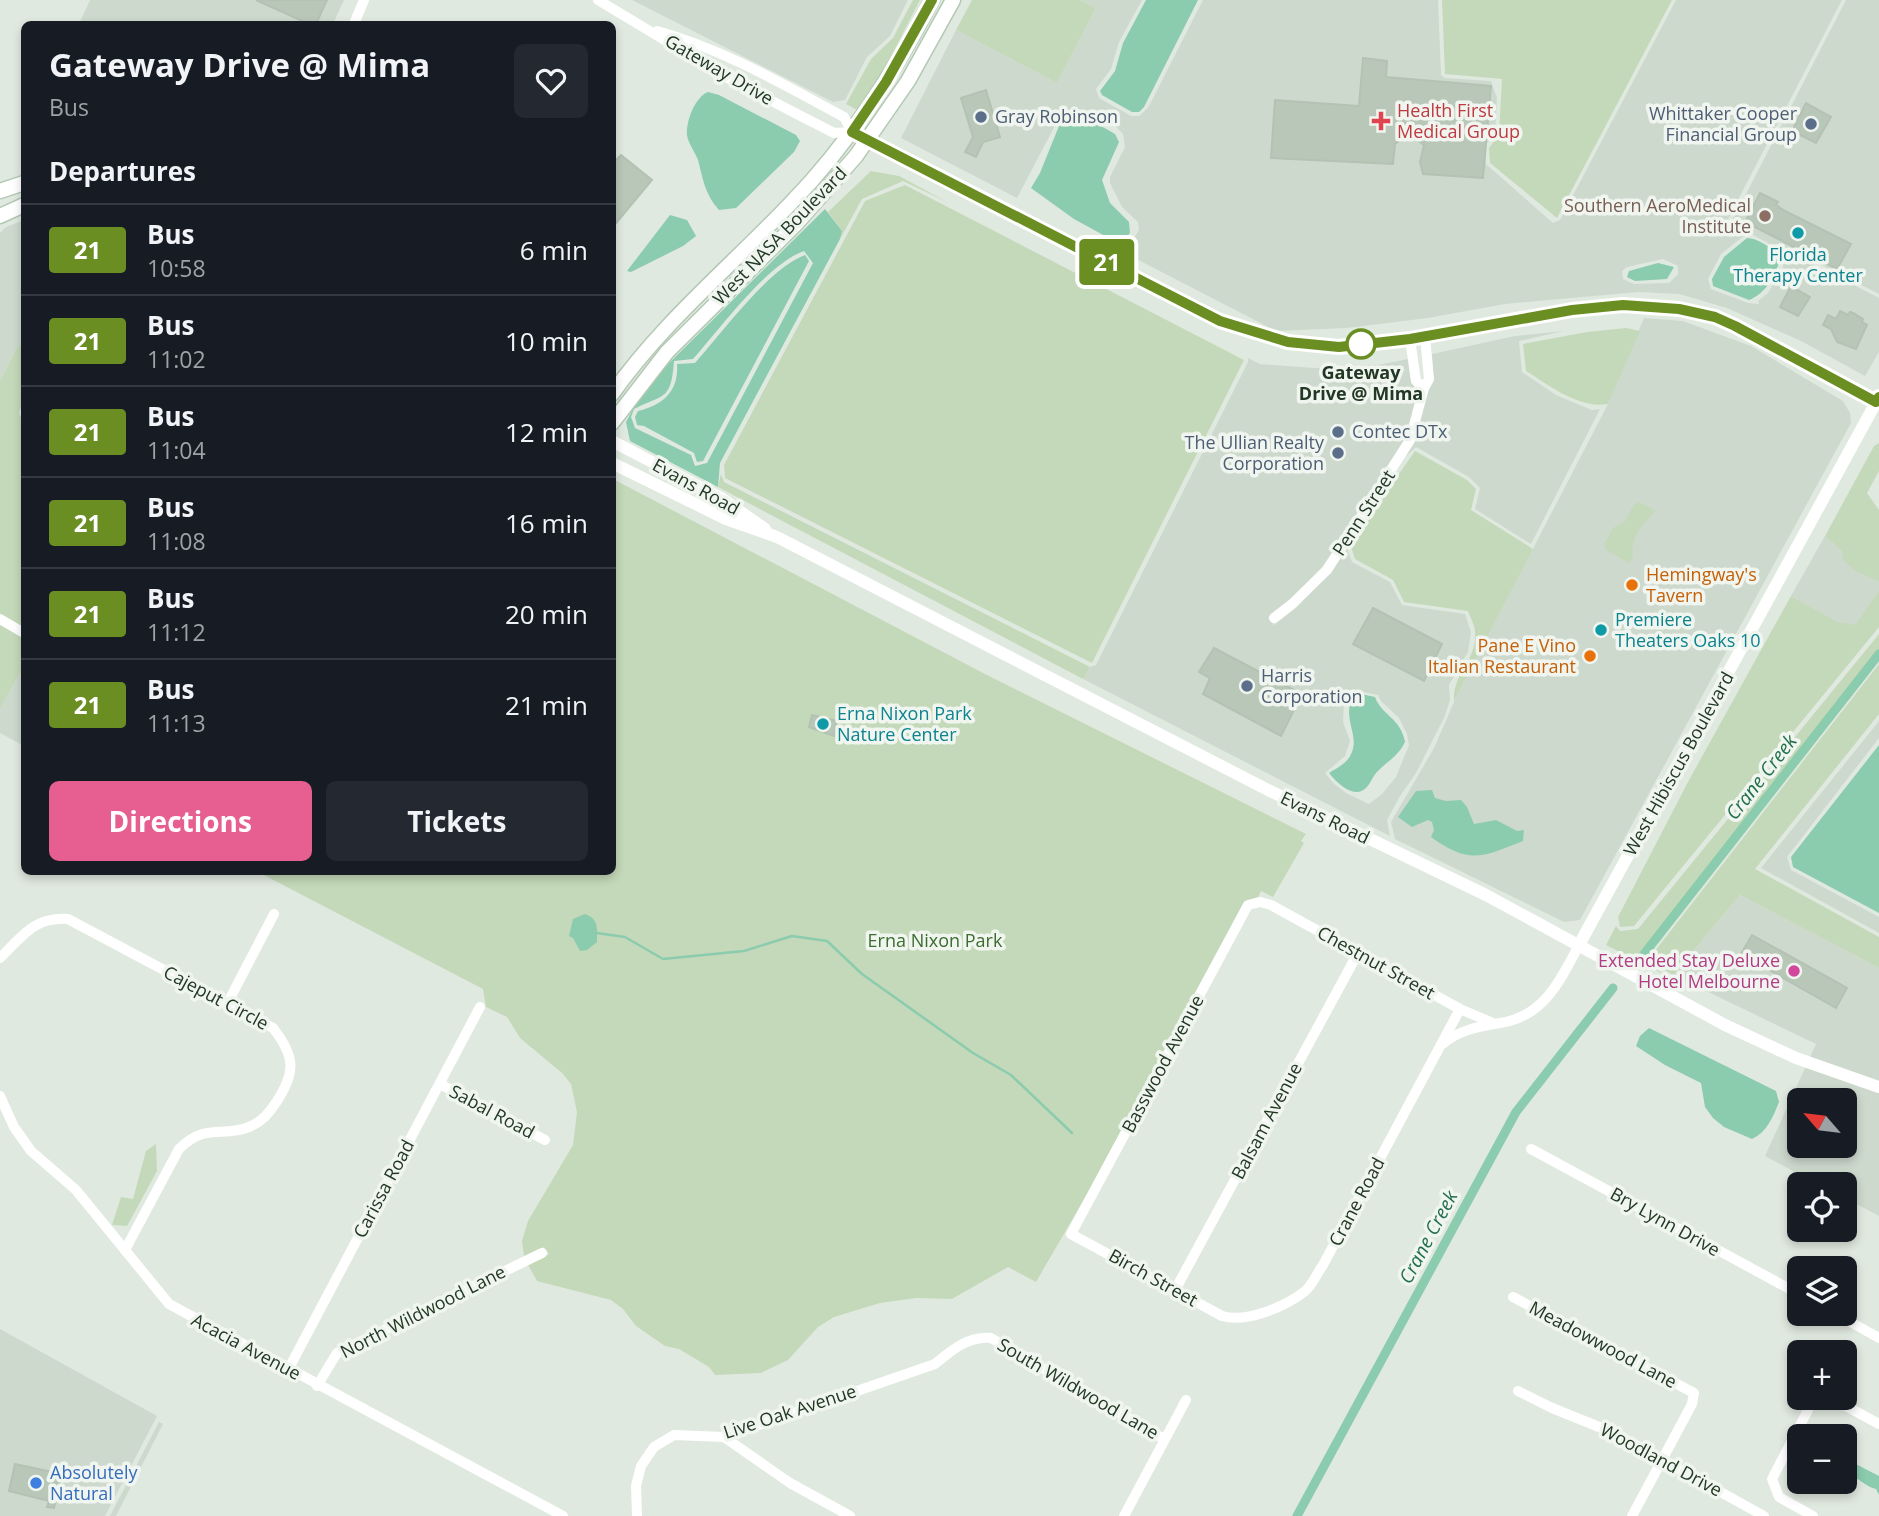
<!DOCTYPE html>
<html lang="en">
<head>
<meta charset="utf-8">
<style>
  body { margin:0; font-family:"Open Sans",sans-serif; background:#242831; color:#f1f3f6; height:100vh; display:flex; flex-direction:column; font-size:26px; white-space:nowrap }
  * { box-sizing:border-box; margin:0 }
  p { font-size:23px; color:#9ea1a6 }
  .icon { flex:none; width:38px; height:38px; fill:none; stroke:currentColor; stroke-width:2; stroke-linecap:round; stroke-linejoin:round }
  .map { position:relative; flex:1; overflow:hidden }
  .panel { position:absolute; left:21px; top:21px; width:595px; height:854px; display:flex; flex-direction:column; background:#171b24; border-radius:10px; box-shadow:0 4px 10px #0003 }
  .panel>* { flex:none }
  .badge { padding:0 14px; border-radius:5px; font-size:24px; line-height:46px }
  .needle { width:46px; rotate:298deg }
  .buttons { position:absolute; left:1787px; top:1088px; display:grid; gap:14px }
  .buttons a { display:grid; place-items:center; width:70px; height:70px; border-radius:10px; background:#171b24; box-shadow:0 4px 10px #0003; font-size:35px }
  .map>.badge { position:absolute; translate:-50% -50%; box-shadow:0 0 0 4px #fff }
  h2 { padding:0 28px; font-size:26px; line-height:63px }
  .round { display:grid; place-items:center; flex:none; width:74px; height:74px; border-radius:10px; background:#242831 }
  .overview { display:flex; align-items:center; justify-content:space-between; height:119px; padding:0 28px }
  h1 { font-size:33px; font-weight:700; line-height:52px }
  .button { display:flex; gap:14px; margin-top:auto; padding:14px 28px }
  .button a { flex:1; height:80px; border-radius:10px; background:#e75f91; color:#fff; font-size:28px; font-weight:700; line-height:80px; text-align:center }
  .button a+a { background:#242831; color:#f1f3f6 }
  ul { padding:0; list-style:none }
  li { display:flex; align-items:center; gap:21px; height:91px; padding:0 28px; border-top:2px solid #363941 }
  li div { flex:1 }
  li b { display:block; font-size:26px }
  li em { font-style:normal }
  li .badge { min-width:77px; font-weight:700; text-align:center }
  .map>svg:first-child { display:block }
  .built { fill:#ced9ce; fill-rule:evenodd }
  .green { fill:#c4d9b9 }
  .water { fill:#8bcbae; fill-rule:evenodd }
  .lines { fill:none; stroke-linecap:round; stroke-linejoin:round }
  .stream { stroke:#8bcbae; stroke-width:2.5 }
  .canal { stroke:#8bcbae; stroke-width:9 }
  .building { fill:#b9c7b9; stroke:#b3c2b2; stroke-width:2 }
  .secondary-casing { stroke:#b3c8b4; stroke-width:17 }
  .minor { stroke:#fff; stroke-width:10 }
  .tertiary { stroke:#fff; stroke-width:12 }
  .secondary { stroke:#fff; stroke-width:14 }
  .line-casing { stroke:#fff; stroke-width:16 }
  .line { stroke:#6b8e23; stroke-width:10 }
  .service-dot { fill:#5c6f8a; stroke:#f0f6ef; stroke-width:2.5 }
  .health-dot { fill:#e0444e; stroke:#f0f6ef; stroke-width:2.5 }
  .education-dot { fill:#8d6e63; stroke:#f0f6ef; stroke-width:2.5 }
  .culture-dot { fill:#0f9aa8; stroke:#f0f6ef; stroke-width:2.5 }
  .stop-dot { fill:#fff; stroke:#6b8e23; stroke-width:3.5 }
  .food-dot { fill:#e8710a; stroke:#f0f6ef; stroke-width:2.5 }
  .hotel-dot { fill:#d1479c; stroke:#f0f6ef; stroke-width:2.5 }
  .shop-dot { fill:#3f7fe0; stroke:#f0f6ef; stroke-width:2.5 }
  .labels { text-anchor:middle; stroke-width:7; stroke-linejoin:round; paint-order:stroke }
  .street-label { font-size:18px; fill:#223824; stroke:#f0f6ef }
  .health-label { font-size:18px; fill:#be3a42; stroke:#f0f6ef; text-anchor:start }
  .service-label { font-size:18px; fill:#4e5e75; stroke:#f0f6ef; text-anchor:start }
  .education-label { font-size:18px; fill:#785e54; stroke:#f0f6ef; text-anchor:end }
  .culture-label { font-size:18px; fill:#0d838f; stroke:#f0f6ef; text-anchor:start }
  .stop-label { font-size:18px; font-weight:bold; fill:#223824; stroke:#f0f6ef }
  .food-label { font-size:18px; fill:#c56008; stroke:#f0f6ef; text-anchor:start }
  .park-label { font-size:18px; fill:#3c6c2f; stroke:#f0f6ef }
  .hotel-label { font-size:18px; fill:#b23c85; stroke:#f0f6ef; text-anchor:end }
  .shop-label { font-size:18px; fill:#366cbe; stroke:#f0f6ef; text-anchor:start }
  .water-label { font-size:19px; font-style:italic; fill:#216f4c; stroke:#f0f6ef }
</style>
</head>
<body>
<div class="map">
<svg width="1879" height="1516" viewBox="0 0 1879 1516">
  <rect width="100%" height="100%" fill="#e0e9df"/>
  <g class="built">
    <polygon points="90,0 344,0 333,24 79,24"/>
    <polygon points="632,0 908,0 890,36 867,57 845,100 833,102"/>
    <path d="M1080,0h62l-23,42 -8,27 -15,20 3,9 32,18h8l9,-8 55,-108h235l3,75 4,3 46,3 6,17 -2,35 -10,13 1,18 67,59 7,-3 116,-220h166l-115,221 1,5 17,9 -24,19 -13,25 3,10 37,14 11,1 -1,-3 10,-8 15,-26v-11l12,5 5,-4 79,41v54l-14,24 -64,-35 -74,-33 -48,-14 -40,-2 -134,12 -77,14 -81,10 -71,3 -157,-81 12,-7 8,-13 -1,-8 -16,-15 -12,-24v-6l15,-30 -2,-13 -8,-8 -22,-9 -8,-1 -7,3 -18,-3 -43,82 -116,-60 55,-108 101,53 39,-75zM1663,259l15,7v8l-9,9 -35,1 -11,-5 -1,-8 5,-4z"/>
    <polygon points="1846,0 1879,0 1879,294 1798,253 1794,257 1731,223"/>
    <polygon points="24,220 24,344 17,347 0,381 0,233 6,227"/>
    <polygon points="1644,318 1683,321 1751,346 1843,401 1850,413 1851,423 1580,920 1564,922 1395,839 1391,822 1434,748 1457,695 1608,404"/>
    <polygon points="1564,331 1519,341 1522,372 1556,395 1592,410 1600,409 1531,544 1475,509 1480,488 1469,477 1416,447 1406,456 1415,442 1428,391 1433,381 1432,354 1515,336"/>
    <path d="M1248,358l12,6 54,4 64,-3 30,-6 3,22 7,9 -12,48 -54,86 -30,43 -33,34 -21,17 6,7 22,-17 34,-35 17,-25 5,14 38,20 12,23 63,9 6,18 -3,20 -19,33 1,15 -5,16 -29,57 -16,23 -13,24 3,16 -307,-157 7,-12 6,-2 152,-303zM1353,690l25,5 3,6 18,17 8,16 2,11 -13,32 -14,17 -13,10 -23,-11 -13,-10 -8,-10 20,-17 5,-15 -7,-19 1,-19z"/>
    <polygon points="1825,536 1842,551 1857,572 1879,582 1879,593 1855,626 1838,622 1791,596"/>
    <polygon points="24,666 24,746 0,733 0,709"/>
    <polygon points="1879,721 1879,738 1787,857 1791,870 1879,917 1879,933 1761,868"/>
    <path d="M1740,895l139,73v248l-34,-18 -1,-13h-25l-54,-29 51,-112 -143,-69zM1799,1101h45v45h-45z"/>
    <polygon points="0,1329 157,1416 105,1516 0,1516"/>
    <polygon points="159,1422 163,1424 116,1516 110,1516"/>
  </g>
  <g class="green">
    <polygon points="913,0 920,0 874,89 859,111 846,104 871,59 893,38"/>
    <polygon points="972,0 1080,0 1096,8 1057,83 956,30"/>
    <polygon points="1442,0 1672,0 1557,218 1490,163 1489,148 1499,134 1502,79 1445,74"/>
    <polygon points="871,171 899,176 949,203 903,181 862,199 840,239 842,231 828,212"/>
    <polygon points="905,185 1244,360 1092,663 725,478 724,465 865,201"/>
    <path d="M1626,328l14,3 -32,73c-29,5 -58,-18 -82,-33l-3,-27 64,-12z"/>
    <polygon points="24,344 24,396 19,413 24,424 24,628 0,615 0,381 17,347"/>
    <polygon points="1879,443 1879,471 1867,493 1879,510 1879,582 1857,572 1843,560 1842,551 1825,536 1874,446"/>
    <path d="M1415,451l52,29 9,9 -5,21 62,39 -79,152c-2,-27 24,-42 21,-69 0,-6 -5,-15 -7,-21l-64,-9 -11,-22 -38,-21 -5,-15z"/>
    <polygon points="721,474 724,482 1090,667 1083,679 718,487"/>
    <polygon points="613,479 985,674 1306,834 1301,841 1304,843 1273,897 1261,891 1258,897 1244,902 1087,1194 1036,1282 1008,1267 952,1299 916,1298 880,1303 834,1317 818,1327 788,1360 761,1373 715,1375 709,1367 679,1349 665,1346 636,1326 623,1309 611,1300 537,1281 528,1265 549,1254 544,1247 524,1256 522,1241 528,1221 573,1145 577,1112 571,1084 562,1073 520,1038 507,1017 486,1007 483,989 258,872 612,872"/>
    <path d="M1639,502l17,9c-14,12 -26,28 -23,46l-4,6 -23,-13 -2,-6 9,-16 11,-6 10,-17z"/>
    <polygon points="1879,591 1879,627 1634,926 1620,927 1618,917 1689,780 1791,596 1838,622 1855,625"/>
    <polygon points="0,625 24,638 24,666 0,709"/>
    <polygon points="1879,634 1879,657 1647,954 1649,965 1671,978 1606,945 1616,926 1620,931 1638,929"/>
    <polygon points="1879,664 1879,714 1755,869 1879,937 1879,968 1740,895 1673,975 1652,962 1651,956"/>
    <polygon points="156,1144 157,1171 127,1226 112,1225 121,1197 133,1199 146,1151"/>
  </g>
  <g class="water">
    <polygon points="1146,0 1198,0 1144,107 1139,112 1132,112 1102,95 1100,91 1115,71 1123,43"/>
    <path d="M708,92l11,3 77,40 4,6 -6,11 -58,56 -17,2c-14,-15 -16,-31 -21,-50 -3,-8 -10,-17 -11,-25 -1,-14 8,-38 21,-43z"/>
    <polygon points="1094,122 1115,134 1119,142 1102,180 1110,203 1129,222 1130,233 1123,241 1116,242 1074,219 1031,188 1040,173 1059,126 1063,123 1075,125"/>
    <path d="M825,209l17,22 -2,8 -120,224 -2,24 -88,-46 -4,-19 13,-24 26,-31zM804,251l9,12 -106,200 -12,3 -4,-11 -56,-27 -4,-11 3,-8c30,-15 37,-8 40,-48l19,-2c28,-31 74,-95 111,-108z"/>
    <polygon points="670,215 687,220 696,236 683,246 631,272 627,271"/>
    <path d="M1747,238c10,0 26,10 32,19 0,16 -14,37 -30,43l-36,-14 -1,-7 12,-22z"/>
    <path d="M805,255l4,6 -106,200 -6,1 -3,-9 -50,-27 -7,-1 -2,-8 3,-6c25,-6 41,-20 39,-47l18,-1c27,-30 74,-95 110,-108z"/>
    <polygon points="1658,263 1674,267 1667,279 1635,281 1627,277 1629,271"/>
    <path d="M1356,693l19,4c6,18 26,21 30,45 -7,14 -16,18 -26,28 -6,5 -8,13 -13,18 -12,12 -30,-6 -37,-15 6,-4 15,-8 19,-14 17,-23 -11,-41 8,-66z"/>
    <polygon points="1879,745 1879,913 1793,867 1791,857"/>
    <path d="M1432,790l3,8 11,3 15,-1 6,7 7,17 22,-4 21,11 7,-1 -1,11c-41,16 -53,24 -92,-4l3,-7 -2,-8 -4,-2 -16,7 -14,-10 18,-26z"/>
    <path d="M585,914c14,5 12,14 12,28l-10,8 -7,1 -7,-13 -4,-2 4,-17z"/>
    <path d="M1649,1028l127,63 3,11c-6,15 -12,30 -27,37l-28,-12 -11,-9 -8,-11 -4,-24 -36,-18 -29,-19 4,-10z"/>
    <path d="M1844,1458l35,18v19l-3,-6c-13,-3 -15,-12 -31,-14z"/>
  </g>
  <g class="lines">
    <polyline class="stream" points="597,933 625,937 663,959 744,951 792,936 827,941 862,974 973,1053 1011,1075 1072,1133"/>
    <g class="canal">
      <polyline points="1644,954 1879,654"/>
      <polyline points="1297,1516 1516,1112 1613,988"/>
    </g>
  </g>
  <g class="building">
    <polygon points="256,0 327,0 316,24 309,24"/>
    <polygon points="1363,58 1387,61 1386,77 1491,86 1483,178 1423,174 1420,162 1424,145 1412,136 1403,138 1395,144 1393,164 1271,158 1275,100 1359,106"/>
    <polygon points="986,90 1000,137 983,142 976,157 965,152 973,137 961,98"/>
    <polygon points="1806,103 1831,117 1816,143 1792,131"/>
    <polygon points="621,155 652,180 612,228 612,164"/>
    <polygon points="1760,193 1778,202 1776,205 1785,211 1851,244 1837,269 1745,222"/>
    <polygon points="1791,286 1810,297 1798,316 1780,307"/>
    <polygon points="1840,311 1848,315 1850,312 1853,313 1863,319 1862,322 1867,325 1856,349 1837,342 1831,329 1823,325 1828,315 1836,319"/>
    <polygon points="1373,608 1442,644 1424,681 1353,644"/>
    <polygon points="1214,648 1302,694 1281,736 1203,694 1210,678 1199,672"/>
    <polygon points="812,715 837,721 834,736 809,727"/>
    <polygon points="1752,935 1847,988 1836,1008 1741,954"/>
    <polygon points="15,1464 62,1474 54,1508 47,1507 49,1501 9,1491"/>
  </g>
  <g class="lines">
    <g class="secondary-casing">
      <g id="secondary">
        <polyline points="0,191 24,183"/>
        <polyline points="0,216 24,205"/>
        <path d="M612,394c50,-71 118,-127 178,-190 59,-60 103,-130 142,-204"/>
        <polyline points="612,423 667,352 796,224 856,156 908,81 953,0"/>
      </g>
    </g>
    <g class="minor">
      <polyline points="598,0 726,77 795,113 834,133 852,132 1220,321 1288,342 1339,347 1410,339 1575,310 1623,305 1679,309 1715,317 1879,404"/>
      <polyline points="354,24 364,0"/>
      <path d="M657,31c66,18 127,54 187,86l8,15"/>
      <polyline points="1410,339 1416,381 1424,388"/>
      <polyline points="1274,618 1292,604 1327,570 1410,440 1424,388 1429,379 1425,337"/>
      <polyline points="0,619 24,633"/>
      <path d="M0,958c23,-22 33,-41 68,-39l205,109c22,28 23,44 4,73 -8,12 -15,21 -28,26 -27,11 -43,-5 -70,22l-54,101"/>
      <polyline points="227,1004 274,914"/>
      <path d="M1460,1009l-137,256c-6,8 -11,21 -19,27 -20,15 -57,31 -82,24l-151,-82 177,-329 12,-3 11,3 189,104 33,14"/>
      <path d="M1444,1043c15,-13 37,-17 56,-20 44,-6 61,-44 79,-78"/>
      <polyline points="440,1084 545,1140"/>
      <polyline points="0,1096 14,1127 31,1151 76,1190 169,1304 563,1516"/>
      <polyline points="1531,1149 1799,1294"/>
      <polyline points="1175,1290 1358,953"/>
      <polyline points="1513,1297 1694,1393 1692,1404 1632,1516"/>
      <polyline points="1836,1314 1879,1338"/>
      <polyline points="288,1370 480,1007"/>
      <polyline points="317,1386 337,1353 542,1253"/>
      <polyline points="1518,1391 1552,1408 1614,1433 1764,1516"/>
      <polyline points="724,1437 790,1483 850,1516"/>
      <path d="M637,1516l-1,-30 5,-20 13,-19 20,-12 50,2 211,-73c17,-14 33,-28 56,-26l173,101"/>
      <polyline points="1124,1516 1186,1400"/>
      <polyline points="1813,1516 1779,1497 1772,1479 1810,1406 1817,1401 1835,1400 1879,1424"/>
    </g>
    <g class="tertiary">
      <polyline points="612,441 721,498 765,529"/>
      <polyline points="612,463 726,519 777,537 1268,790 1486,895 1725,1025 1796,1058 1879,1087"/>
      <polyline points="1579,945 1879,397"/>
    </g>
    <use href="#secondary" class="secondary"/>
  </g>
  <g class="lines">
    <g class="line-casing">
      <polyline id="line" points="932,0 886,82 852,132 1220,321 1288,342 1339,347 1410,339 1572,310 1623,305 1679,309 1715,317 1735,326 1876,402 1879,397"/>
    </g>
    <use href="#line" class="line"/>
  </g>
  <g class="service-dot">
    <circle cx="981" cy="117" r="7"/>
    <circle cx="1811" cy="124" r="7"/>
    <circle cx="1338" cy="432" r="7"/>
    <circle cx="1338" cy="453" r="7"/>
    <circle cx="1247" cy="686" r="7"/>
  </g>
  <path class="health-dot" d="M1377.5 110.5h7v7h7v7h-7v7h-7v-7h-7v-7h7z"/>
  <circle class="education-dot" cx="1765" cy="216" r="7"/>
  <g class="culture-dot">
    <circle cx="1798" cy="233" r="7"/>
    <circle cx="1601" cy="630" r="7"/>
    <circle cx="823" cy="724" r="7"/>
  </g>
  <circle class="stop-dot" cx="1361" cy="344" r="14"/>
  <g class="food-dot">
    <circle cx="1632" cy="585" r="7"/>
    <circle cx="1590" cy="656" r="7"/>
  </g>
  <circle class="hotel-dot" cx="1794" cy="971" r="7"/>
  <circle class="shop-dot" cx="36" cy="1483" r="7"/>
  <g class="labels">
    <g class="street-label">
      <text transform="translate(719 70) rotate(30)" y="6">Gateway Drive</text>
      <text transform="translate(780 236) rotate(-46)" y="6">West NASA Boulevard</text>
      <text transform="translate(696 487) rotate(29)" y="6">Evans Road</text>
      <text transform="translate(1364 513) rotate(-57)" y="6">Penn Street</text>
      <text transform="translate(1679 764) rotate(-61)" y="6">West Hibiscus Boulevard</text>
      <text transform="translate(1325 818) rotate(26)" y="6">Evans Road</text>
      <text transform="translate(1376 963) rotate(29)" y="6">Chestnut Street</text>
      <text transform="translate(216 998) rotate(28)" y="6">Cajeput Circle</text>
      <text transform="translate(1163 1064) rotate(-62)" y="6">Basswood Avenue</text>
      <text transform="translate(492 1112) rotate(28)" y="6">Sabal Road</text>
      <text transform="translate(1267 1121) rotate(-62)" y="6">Balsam Avenue</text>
      <text transform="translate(384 1189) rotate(-62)" y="6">Carissa Road</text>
      <text transform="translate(1357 1202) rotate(-62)" y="6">Crane Road</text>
      <text transform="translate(1665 1222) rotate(29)" y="6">Bry Lynn Drive</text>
      <text transform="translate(1153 1278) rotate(29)" y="6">Birch Street</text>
      <text transform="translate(423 1312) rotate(-27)" y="6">North Wildwood Lane</text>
      <text transform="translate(1603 1345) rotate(28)" y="6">Meadowwood Lane</text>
      <text transform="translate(246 1347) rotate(28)" y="6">Acacia Avenue</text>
      <text transform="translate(1078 1389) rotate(30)" y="6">South Wildwood Lane</text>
      <text transform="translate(790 1412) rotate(-18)" y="6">Live Oak Avenue</text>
      <text transform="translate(1661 1460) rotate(28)" y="6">Woodland Drive</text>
    </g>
    <g class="health-label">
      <text x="1397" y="117">Health First<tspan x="1397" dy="21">Medical Group</tspan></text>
    </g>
    <g class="service-label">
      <text x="1797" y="120" text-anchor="end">Whittaker Cooper<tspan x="1797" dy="21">Financial Group</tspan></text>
      <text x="995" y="123">Gray Robinson</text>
      <text x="1352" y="438">Contec DTx</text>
      <text x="1324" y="449" text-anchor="end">The Ullian Realty<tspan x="1324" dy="21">Corporation</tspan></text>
      <text x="1261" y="682">Harris<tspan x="1261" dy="21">Corporation</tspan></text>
    </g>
    <g class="education-label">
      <text x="1751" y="212">Southern AeroMedical<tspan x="1751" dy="21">Institute</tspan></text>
    </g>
    <g class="culture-label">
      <text x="1798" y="261" text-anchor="middle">Florida<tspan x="1798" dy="21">Therapy Center</tspan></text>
      <text x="1615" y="626">Premiere<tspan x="1615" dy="21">Theaters Oaks 10</tspan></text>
      <text x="837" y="720">Erna Nixon Park<tspan x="837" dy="21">Nature Center</tspan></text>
    </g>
    <g class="stop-label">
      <text x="1361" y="379">Gateway<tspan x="1361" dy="21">Drive @ Mima</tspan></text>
    </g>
    <g class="food-label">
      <text x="1646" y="581">Hemingway's<tspan x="1646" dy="21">Tavern</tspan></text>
      <text x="1576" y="652" text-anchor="end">Pane E Vino<tspan x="1576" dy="21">Italian Restaurant</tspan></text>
    </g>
    <g class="park-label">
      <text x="935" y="947">Erna Nixon Park</text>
    </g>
    <g class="hotel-label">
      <text x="1780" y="967">Extended Stay Deluxe<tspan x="1780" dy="21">Hotel Melbourne</tspan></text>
    </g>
    <g class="shop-label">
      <text x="50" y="1479">Absolutely<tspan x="50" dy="21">Natural</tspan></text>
    </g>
    <g class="water-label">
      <text transform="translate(1761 777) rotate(-52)" y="7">Crane Creek</text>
      <text transform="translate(1428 1237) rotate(-62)" y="7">Crane Creek</text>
    </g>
  </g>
</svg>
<div class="buttons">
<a><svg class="needle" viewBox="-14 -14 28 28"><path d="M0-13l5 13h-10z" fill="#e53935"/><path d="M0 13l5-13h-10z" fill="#9ea1a6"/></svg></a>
<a><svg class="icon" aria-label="locate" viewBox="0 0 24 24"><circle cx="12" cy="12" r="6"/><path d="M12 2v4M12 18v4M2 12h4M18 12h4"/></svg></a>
<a><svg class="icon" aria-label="layers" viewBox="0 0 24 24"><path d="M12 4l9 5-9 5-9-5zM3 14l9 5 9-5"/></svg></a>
<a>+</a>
<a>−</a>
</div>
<b class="badge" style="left:1107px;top:262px;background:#6b8e23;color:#fff">21</b>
<section class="panel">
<div class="overview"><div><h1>Gateway Drive @ Mima</h1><p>Bus</p></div><a class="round"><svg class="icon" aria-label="heart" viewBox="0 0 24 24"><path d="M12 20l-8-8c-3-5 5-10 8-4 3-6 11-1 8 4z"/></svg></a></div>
<h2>Departures</h2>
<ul>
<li><span class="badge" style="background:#6b8e23;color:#fff">21</span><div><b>Bus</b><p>10:58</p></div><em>6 min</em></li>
<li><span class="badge" style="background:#6b8e23;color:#fff">21</span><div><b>Bus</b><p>11:02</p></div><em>10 min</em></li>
<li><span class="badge" style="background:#6b8e23;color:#fff">21</span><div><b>Bus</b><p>11:04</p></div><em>12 min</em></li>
<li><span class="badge" style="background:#6b8e23;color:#fff">21</span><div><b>Bus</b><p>11:08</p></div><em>16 min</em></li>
<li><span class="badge" style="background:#6b8e23;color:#fff">21</span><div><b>Bus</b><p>11:12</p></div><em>20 min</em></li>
<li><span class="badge" style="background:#6b8e23;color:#fff">21</span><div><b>Bus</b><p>11:13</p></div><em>21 min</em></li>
</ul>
<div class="button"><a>Directions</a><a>Tickets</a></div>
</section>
</div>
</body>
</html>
